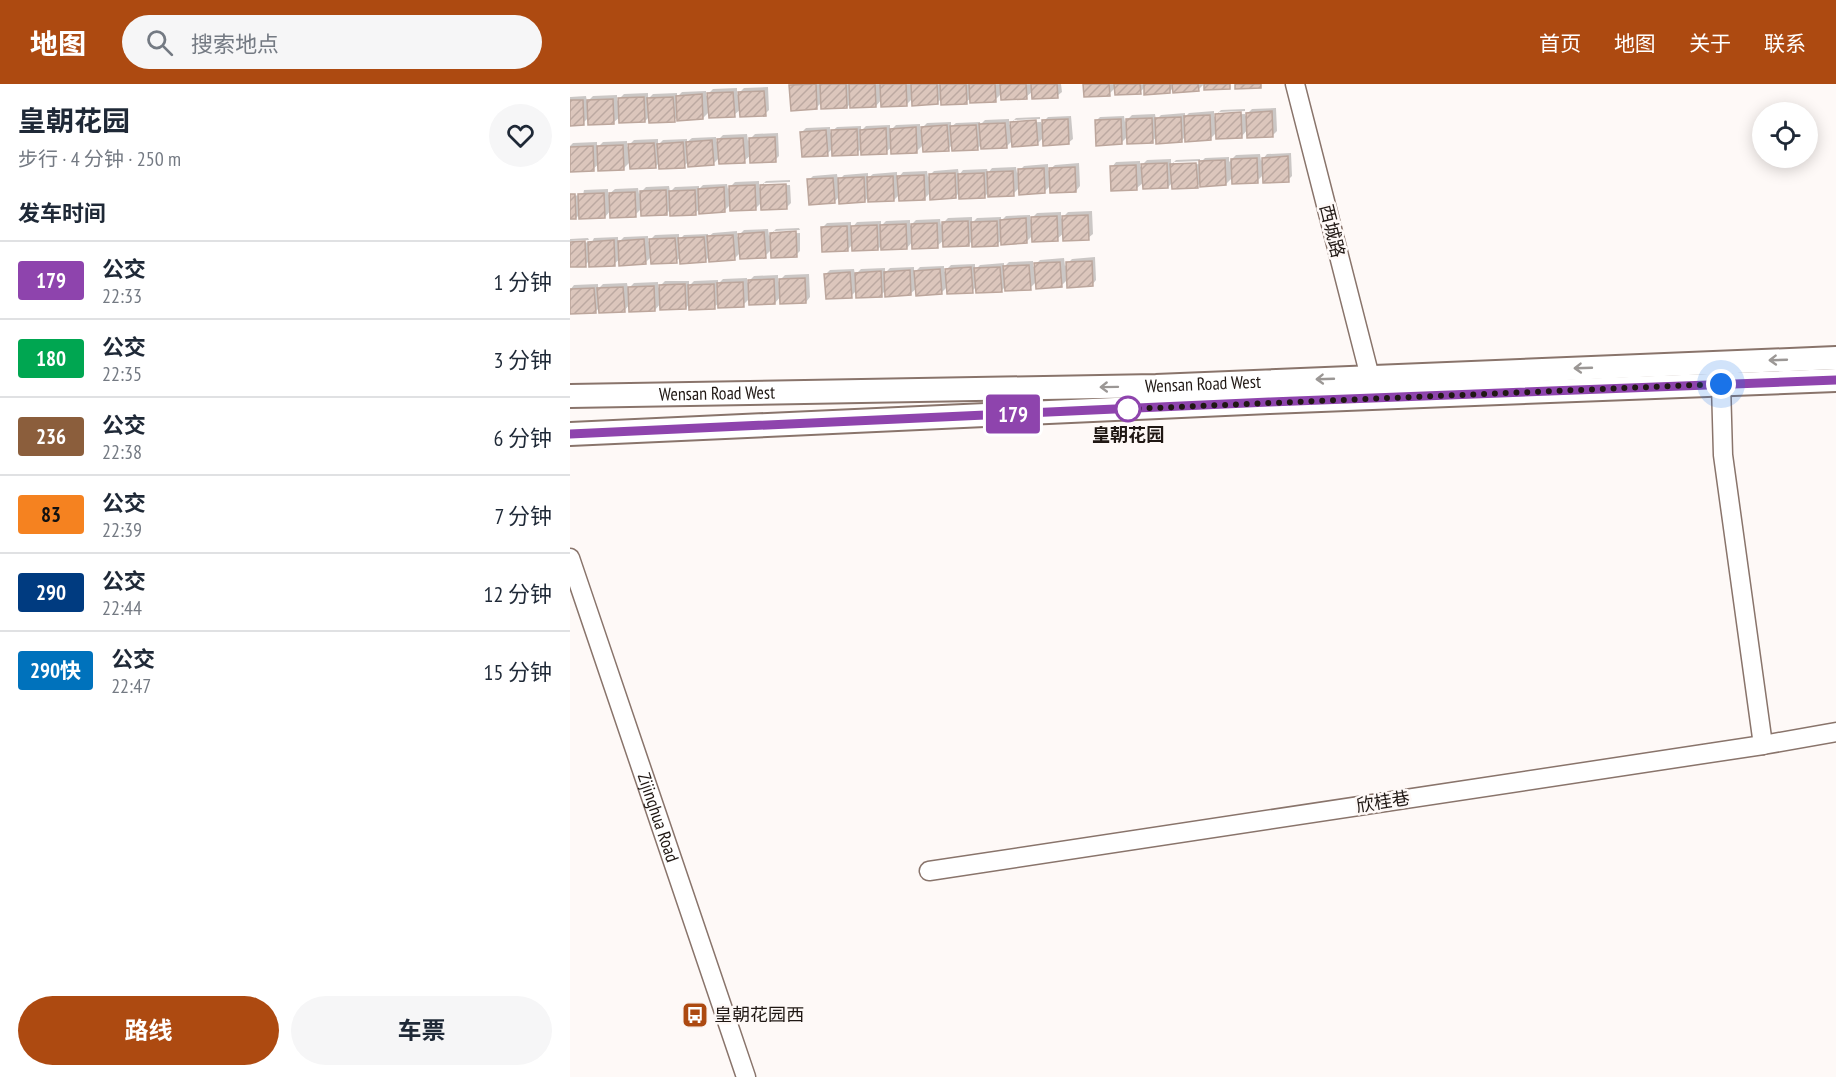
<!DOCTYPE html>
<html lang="zh">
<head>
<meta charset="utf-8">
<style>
  body { margin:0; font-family:"PT Sans Narrow","Noto Sans SC",sans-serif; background:#f6f6f7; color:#1f2937; height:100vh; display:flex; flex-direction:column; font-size:22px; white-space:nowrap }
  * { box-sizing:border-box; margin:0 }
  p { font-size:20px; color:#747a83 }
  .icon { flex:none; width:33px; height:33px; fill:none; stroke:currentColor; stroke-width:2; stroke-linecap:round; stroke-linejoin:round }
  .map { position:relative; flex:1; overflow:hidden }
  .details { display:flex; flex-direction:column; background:#fff; width:570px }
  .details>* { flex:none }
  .badge { padding:0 12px; border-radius:4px; font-size:21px; line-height:39px }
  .fabs { position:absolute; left:1182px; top:18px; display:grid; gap:12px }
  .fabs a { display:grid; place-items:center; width:66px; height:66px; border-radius:50%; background:#fff; box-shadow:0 3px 15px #0003; font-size:30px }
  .you { position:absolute; width:30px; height:30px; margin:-15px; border:4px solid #fff; border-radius:50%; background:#1a73e8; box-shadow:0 0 0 9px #1a73e833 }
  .map>.badge { position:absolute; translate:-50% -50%; box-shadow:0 0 0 3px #fff }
  h2 { padding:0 18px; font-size:22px; line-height:54px }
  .round { display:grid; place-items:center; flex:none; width:63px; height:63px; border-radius:32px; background:#f6f6f7 }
  .summary { display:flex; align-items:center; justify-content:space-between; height:102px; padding:0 18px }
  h1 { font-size:28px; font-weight:700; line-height:45px }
  .button { display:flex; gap:12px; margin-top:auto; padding:12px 18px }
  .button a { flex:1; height:69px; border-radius:36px; background:#ad4a11; color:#fff; font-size:24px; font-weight:700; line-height:69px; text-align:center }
  .button a+a { background:#f6f6f7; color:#1f2937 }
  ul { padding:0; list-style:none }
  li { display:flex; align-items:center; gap:18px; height:78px; padding:0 18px; border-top:2px solid #e0e1e3 }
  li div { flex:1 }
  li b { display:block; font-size:22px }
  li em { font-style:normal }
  li .badge { min-width:66px; font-weight:700; text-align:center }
  header { display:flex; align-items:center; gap:36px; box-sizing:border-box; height:84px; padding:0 30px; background:#ad4a11; color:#fff }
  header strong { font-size:28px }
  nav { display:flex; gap:33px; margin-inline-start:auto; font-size:21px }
  .search { width:420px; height:54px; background:#f6f6f7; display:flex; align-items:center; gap:15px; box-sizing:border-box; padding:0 21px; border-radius:33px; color:#747a83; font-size:22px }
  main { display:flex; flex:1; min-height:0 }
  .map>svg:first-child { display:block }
  .shadow { fill:#0003 }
  .building { fill:url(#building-hatch); stroke:#bca69c; stroke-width:1.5 }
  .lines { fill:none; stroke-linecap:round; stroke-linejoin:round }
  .minor-casing { stroke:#89746b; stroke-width:21 }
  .major-casing { stroke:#89746b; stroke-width:26 }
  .minor { stroke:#fff; stroke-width:18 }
  .major { stroke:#fff; stroke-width:22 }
  .oneway { stroke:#9b9795 }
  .line-casing { stroke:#fff; stroke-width:14 }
  .line { stroke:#8e44ad; stroke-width:9 }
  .walk { stroke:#201814; stroke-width:6; stroke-dasharray:0 10.8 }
  .stop-dot { fill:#fff; stroke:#8e44ad; stroke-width:3 }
  .labels { text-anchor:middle; stroke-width:5; stroke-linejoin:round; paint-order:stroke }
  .street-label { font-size:18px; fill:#201814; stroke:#fef9f7 }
  .stop-label { font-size:18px; font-weight:bold; fill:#201814; stroke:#fef9f7 }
  .poi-label { font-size:18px; fill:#201814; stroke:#fef9f7; text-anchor:start }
</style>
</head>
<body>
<header>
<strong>地图</strong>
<div class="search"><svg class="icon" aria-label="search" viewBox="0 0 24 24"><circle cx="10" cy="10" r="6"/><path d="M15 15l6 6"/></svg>搜索地点</div>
<nav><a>首页</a><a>地图</a><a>关于</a><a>联系</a></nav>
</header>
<main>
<section class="details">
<div class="summary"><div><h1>皇朝花园</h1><p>步行 · 4 分钟 · 250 m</p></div><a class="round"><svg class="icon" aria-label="heart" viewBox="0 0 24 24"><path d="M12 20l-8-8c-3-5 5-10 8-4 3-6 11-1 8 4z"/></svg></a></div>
<h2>发车时间</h2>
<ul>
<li><span class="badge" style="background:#8e44ad;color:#fff">179</span><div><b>公交</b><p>22:33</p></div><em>1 分钟</em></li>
<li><span class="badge" style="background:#00a651;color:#fff">180</span><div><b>公交</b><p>22:35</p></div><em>3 分钟</em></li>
<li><span class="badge" style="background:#8b5e3c;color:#fff">236</span><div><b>公交</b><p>22:38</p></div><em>6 分钟</em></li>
<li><span class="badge" style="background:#f58220;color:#111">83</span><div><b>公交</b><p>22:39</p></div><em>7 分钟</em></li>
<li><span class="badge" style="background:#003b80;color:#fff">290</span><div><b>公交</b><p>22:44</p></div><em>12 分钟</em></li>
<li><span class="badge" style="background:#0072bc;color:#fff">290快</span><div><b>公交</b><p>22:47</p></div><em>15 分钟</em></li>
</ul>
<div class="button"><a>路线</a><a>车票</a></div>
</section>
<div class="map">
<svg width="1266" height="993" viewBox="0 0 1266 993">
  <defs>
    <pattern id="building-hatch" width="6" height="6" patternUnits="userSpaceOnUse" patternTransform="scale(1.5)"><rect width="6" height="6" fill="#dcc6bc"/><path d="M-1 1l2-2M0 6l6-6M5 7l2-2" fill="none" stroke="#bca9a1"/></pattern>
  </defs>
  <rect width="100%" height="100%" fill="#fef9f7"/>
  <g class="shadow">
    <polygon points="223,0 250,0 250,3 252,0 491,0 492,8 487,12 463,7 456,13 432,9 425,16 401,14 396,18 372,14 367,19 343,14 336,21 312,15 306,22 282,18 277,23 252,18 246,24 221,2"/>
    <polygon points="515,0 634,0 628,6 604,3 599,8 575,3 570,8 546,3 539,10"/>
    <polygon points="198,3 199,26 195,30 171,25 164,31 140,27 133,34 109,32 104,36 80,32 75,37 51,32 44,38 19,33 13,39 0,40 0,13 16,12 17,18 23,12 47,11 47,17 54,10 78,9 78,15 83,10 107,9 107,13 112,8 136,7 136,12 143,5 167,4 167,11 174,4"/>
    <polygon points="706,24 707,47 703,51 678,45 672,52 647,48 640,55 616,52 611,57 587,53 582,57 558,52 551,59 526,37 530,33 554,32 555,38 562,31 585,30 586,36 591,31 615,29 615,33 619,29 644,27 644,33 651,26 675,25 675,27 649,28 649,31 675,30 675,32 682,25"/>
    <polygon points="501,32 503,55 498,59 474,53 467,60 443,56 436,63 412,60 407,65 383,60 378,65 354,60 347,67 323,62 316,68 292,64 287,69 263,64 257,70 232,48 236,44 260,43 260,49 267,43 291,42 291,47 296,42 320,41 320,47 326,41 350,40 350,46 357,39 381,38 381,43 386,39 410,38 410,41 415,36 439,35 439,41 446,34 470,33 470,35 444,36 444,39 471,38 471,40 478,33"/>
    <polygon points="208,49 209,72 205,76 181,71 174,77 150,73 143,80 119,77 114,82 90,78 85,83 61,77 54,84 30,79 23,85 0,86 0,62 3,59 27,58 27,64 33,58 57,57 57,63 64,56 88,55 88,61 93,56 117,55 117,58 122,54 146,53 146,58 153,51 177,50 178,57 185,50"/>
    <polygon points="721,69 722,92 718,96 694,90 687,97 663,93 656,100 632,98 627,102 603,98 598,103 574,98 567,104 542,83 546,78 570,77 570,83 577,76 601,75 601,81 606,76 630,75 630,77 604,78 604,81 634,80 632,77 635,74 659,73 659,78 666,71 690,70 691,77 697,70"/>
    <polygon points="509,79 510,102 506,107 481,101 474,108 450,103 443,110 419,108 414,113 390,108 385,113 361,108 354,115 330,110 324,116 299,112 295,117 270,112 264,118 239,96 243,92 267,90 268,97 274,91 298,89 298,94 303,90 327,88 327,95 333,88 357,87 358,93 364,87 388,85 389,91 393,86 417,85 418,89 422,84 446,83 447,89 454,82 478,80 478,87 485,81"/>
    <polygon points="220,96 220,98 194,99 194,102 220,101 221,119 217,123 192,118 186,124 161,120 154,127 130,125 125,129 101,125 96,130 72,124 65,131 41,126 35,133 11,129 6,134 0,134 0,112 13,111 14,106 38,105 38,111 45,105 68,104 69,110 76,103 99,102 100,108 105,103 129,102 129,105 133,101 157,100 158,105 165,98 189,97 189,104 196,97"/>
    <polygon points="522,127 523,150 518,154 494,149 487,155 463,151 456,158 432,156 427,160 403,156 398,161 374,156 367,162 343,157 337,164 313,160 308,165 284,159 277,166 252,144 257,139 281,138 281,145 287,138 311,137 311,142 316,137 340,136 340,142 346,136 370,135 371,141 378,134 402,133 402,139 407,134 431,133 431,137 436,132 460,131 460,136 467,129 491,128 491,135 498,128"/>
    <polygon points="229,144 230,146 204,147 204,150 230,149 230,167 226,171 202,165 195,172 171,168 164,175 140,172 135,177 111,173 106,177 82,172 75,179 51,174 44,180 20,176 15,181 0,182 0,160 22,158 24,154 48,153 48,159 54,153 78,152 78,158 85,151 109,150 109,156 114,151 138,150 138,153 143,149 167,147 167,153 174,146 198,145 199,152 206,145"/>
    <polygon points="18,154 19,156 0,157 0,155"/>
    <polygon points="525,173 526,196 522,201 498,195 491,202 467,197 460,204 436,202 431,207 407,202 402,207 378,202 371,209 347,204 340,210 316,206 311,211 287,206 281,212 256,190 260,186 284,185 285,191 291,185 315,184 315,189 320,184 344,183 344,189 350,183 374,182 374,188 381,181 405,180 405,186 410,181 434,179 434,183 439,178 463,177 463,183 470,176 494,174 495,182 502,175"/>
    <polygon points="239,190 240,213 236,218 211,212 205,219 180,214 173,221 149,219 144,223 120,219 116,224 91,219 85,226 60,220 54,227 30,223 25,228 0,223 0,206 4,201 28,200 28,205 33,200 57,199 58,205 64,199 88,198 88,204 95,197 119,197 119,202 124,197 148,196 148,200 153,195 177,194 177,199 184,192 208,191 208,198 215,191"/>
  </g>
  <g class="building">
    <polygon points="246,0 247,25 221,27 219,1"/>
    <polygon points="250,0 276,0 277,24 251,25"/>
    <polygon points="279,0 305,0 306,23 280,24"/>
    <polygon points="310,0 336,0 337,22 311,23"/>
    <polygon points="341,0 367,0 368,20 342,22"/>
    <polygon points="370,0 396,0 397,20 371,21"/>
    <polygon points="399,0 425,0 426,18 400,19"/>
    <polygon points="430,0 456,0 457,15 431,16"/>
    <polygon points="461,0 487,0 488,14 462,15"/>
    <polygon points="513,0 539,0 540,12 514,13"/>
    <polygon points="544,0 570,0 571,10 545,11"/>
    <polygon points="574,0 600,0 600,9 574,11"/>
    <polygon points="602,0 628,0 629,7 603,9"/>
    <polygon points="634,0 660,0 660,5 634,6"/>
    <polygon points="665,0 691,0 691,4 665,5"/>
    <polygon points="194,7 196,32 170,33 168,8"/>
    <polygon points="163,8 165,33 139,34 137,9"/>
    <polygon points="132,10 133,35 107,37 106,12"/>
    <polygon points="74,13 75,38 49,39 48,14"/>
    <polygon points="103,13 105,38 79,39 77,14"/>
    <polygon points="43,15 44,40 18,41 17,16"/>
    <polygon points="0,16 13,16 14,41 0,42"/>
    <polygon points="702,27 703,53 677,54 676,29"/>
    <polygon points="671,28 672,54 646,55 645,30"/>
    <polygon points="640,31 641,56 615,58 614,32"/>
    <polygon points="611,33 612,58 586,60 585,34"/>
    <polygon points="582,34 583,59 557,60 556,35"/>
    <polygon points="498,35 499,60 473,62 472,36"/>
    <polygon points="551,35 552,60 526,62 525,36"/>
    <polygon points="466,36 468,61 442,63 440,38"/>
    <polygon points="435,39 437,64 411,65 409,40"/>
    <polygon points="377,41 379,67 353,68 351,43"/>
    <polygon points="406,41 408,66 382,67 380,42"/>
    <polygon points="346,43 347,69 321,70 320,45"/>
    <polygon points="316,44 317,70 291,71 290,46"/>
    <polygon points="287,45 288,71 262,72 261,46"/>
    <polygon points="256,46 258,72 232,73 230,48"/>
    <polygon points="205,53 206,78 180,79 179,54"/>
    <polygon points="173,54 175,79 149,80 147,55"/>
    <polygon points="142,56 144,81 118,83 116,58"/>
    <polygon points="113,58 115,84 89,85 87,60"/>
    <polygon points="84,59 86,84 60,85 58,60"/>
    <polygon points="53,61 54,86 28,87 27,62"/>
    <polygon points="23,62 24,87 0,88 0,63"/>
    <polygon points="718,72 719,98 693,99 692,74"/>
    <polygon points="687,74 688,99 662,100 661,75"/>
    <polygon points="655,76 656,101 630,103 629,77"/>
    <polygon points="597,79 598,104 573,105 571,80"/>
    <polygon points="626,79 628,104 602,105 600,80"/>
    <polygon points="566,81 567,106 541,107 540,82"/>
    <polygon points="505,83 506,108 480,109 479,84"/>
    <polygon points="474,84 475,109 449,111 448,85"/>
    <polygon points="443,87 444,112 418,113 417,88"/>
    <polygon points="385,89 386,114 360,116 359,90"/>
    <polygon points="414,89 415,114 389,115 388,90"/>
    <polygon points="354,91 355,116 329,117 327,92"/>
    <polygon points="323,92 324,117 298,118 297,93"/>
    <polygon points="294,93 295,118 269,120 268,94"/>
    <polygon points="263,94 265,119 239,121 237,95"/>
    <polygon points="216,100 217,125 191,126 190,101"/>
    <polygon points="185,101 186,126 160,127 159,102"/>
    <polygon points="154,103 155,128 129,130 128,105"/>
    <polygon points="96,106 97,131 71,132 70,107"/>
    <polygon points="125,106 126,131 100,132 99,107"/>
    <polygon points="65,108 66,133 40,134 39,109"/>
    <polygon points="34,109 35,134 9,135 8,110"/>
    <polygon points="0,110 5,110 6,135 0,135"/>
    <polygon points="518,131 519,156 493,157 492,132"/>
    <polygon points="487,132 488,157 462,158 461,133"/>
    <polygon points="456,134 457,159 431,161 430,136"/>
    <polygon points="398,137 399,162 373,163 372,138"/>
    <polygon points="427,137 428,162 402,163 401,138"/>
    <polygon points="367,139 368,164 342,165 341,140"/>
    <polygon points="336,140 337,165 311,166 310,141"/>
    <polygon points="307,141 308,166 282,167 281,142"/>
    <polygon points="277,142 278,167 252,168 251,143"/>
    <polygon points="226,147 227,173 201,174 200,149"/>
    <polygon points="194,148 196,174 170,175 168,150"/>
    <polygon points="163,151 165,176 139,178 137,152"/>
    <polygon points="134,153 136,178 110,180 108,154"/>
    <polygon points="105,154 107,179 81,180 79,155"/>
    <polygon points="74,155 76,180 49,182 48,157"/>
    <polygon points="44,156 45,182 19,183 18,158"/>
    <polygon points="15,157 16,183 0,183 0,158"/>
    <polygon points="522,177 523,202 497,204 496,178"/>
    <polygon points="490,178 492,203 466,205 464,179"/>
    <polygon points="459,181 461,206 435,207 433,182"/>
    <polygon points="401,183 403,209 377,210 375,185"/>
    <polygon points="430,183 432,208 406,209 404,184"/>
    <polygon points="370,185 372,210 346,212 344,187"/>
    <polygon points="340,186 341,211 315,213 314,188"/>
    <polygon points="311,187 312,213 286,214 285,189"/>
    <polygon points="280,188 282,214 256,215 254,190"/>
    <polygon points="235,194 236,219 210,220 209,195"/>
    <polygon points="204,195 205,220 179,221 178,196"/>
    <polygon points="173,198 174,223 148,224 147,199"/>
    <polygon points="115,200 116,225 90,226 89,201"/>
    <polygon points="144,200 145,225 119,226 118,201"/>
    <polygon points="84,202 85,227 59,228 58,203"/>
    <polygon points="53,203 55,228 29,229 27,204"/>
    <polygon points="24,204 26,229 0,230 0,205"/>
  </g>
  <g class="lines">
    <g class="minor-casing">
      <g id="minor">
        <polyline points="725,0 800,293"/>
        <polyline points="1151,300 1153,371 1193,661"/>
        <path id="s1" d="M0,474l176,519"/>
        <polyline points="359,787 1193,661 1266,648"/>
      </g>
    </g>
    <g class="major-casing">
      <g id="major">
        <path id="s2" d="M0,312l586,-10 680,-28"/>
        <polyline points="0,350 699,318 1266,296"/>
      </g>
    </g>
    <use href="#minor" class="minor"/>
    <use href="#major" class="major"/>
  </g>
  <defs><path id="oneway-shaft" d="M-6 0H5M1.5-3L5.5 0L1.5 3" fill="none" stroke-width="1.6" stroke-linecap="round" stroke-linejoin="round" transform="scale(1.5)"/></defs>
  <g class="oneway">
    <use href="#oneway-shaft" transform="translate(1208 276) rotate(178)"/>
    <use href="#oneway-shaft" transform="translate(1013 284) rotate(178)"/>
    <use href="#oneway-shaft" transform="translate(755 295) rotate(178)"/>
    <use href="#oneway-shaft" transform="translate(539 303) rotate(179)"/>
  </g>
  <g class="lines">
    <g class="line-casing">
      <polyline id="line" points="0,350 699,318 1266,296"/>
    </g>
    <use href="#line" class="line"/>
    <polyline class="walk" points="558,325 1151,300"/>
  </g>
  <defs>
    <g id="bus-square" transform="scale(1.35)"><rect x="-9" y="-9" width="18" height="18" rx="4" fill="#ad4a11" stroke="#fef9f7"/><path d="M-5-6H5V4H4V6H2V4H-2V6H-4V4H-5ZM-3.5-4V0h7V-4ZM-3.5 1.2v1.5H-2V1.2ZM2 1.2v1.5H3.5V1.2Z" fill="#fff"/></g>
  </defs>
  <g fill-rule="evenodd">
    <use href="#bus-square" x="125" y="931"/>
  </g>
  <circle class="stop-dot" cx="558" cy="325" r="12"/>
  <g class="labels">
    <g class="street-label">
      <text transform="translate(762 147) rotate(76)" y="6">西城路</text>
      <text dy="6" stroke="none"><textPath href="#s2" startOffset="633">Wensan Road West</textPath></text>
      <text dy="6" stroke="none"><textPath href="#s2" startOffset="147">Wensan Road West</textPath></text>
      <text transform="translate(813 718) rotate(-9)" y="6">欣桂巷</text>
      <text dy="6" stroke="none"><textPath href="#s1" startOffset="274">Zijinghua Road</textPath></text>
    </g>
    <g class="stop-label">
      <text x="558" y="357">皇朝花园</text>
    </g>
    <g class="poi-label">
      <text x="144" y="937">皇朝花园西</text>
    </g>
  </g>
</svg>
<div class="fabs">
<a><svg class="icon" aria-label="locate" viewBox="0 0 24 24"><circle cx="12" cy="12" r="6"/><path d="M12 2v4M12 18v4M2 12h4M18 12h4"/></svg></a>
</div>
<div class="you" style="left:1151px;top:300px"></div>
<b class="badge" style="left:443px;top:330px;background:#8e44ad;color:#fff">179</b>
</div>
</main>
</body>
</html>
